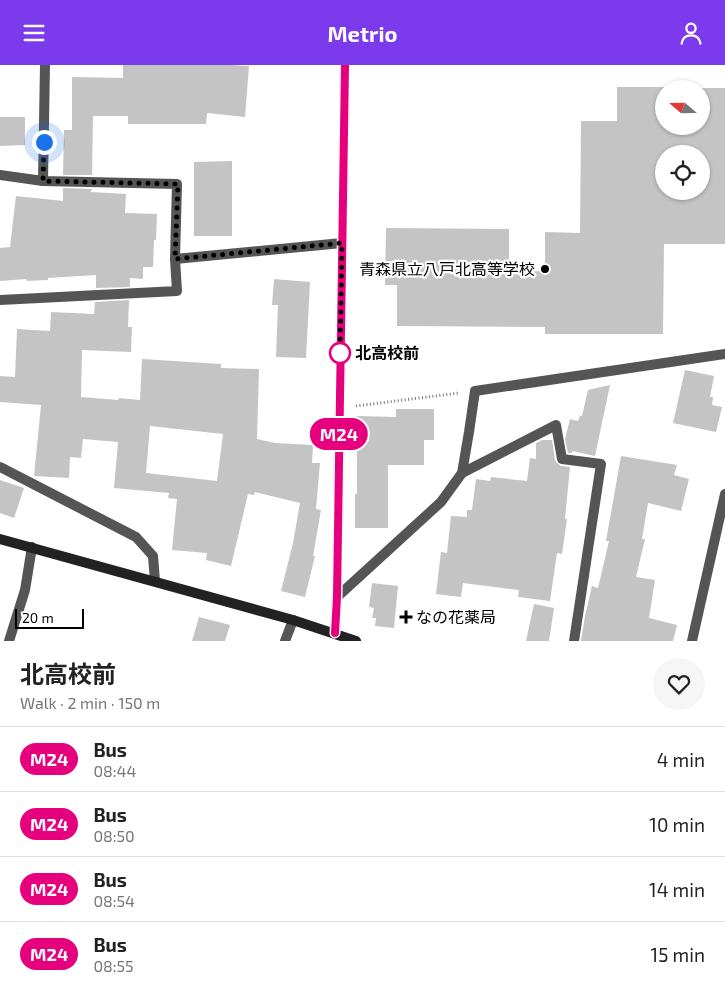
<!DOCTYPE html>
<html lang="en">
<head>
<meta charset="utf-8">
<style>
  body { margin:0; font-family:"Exo 2","Noto Sans JP",sans-serif; background:#f6f6f6; color:#222; height:100vh; display:flex; flex-direction:column; font-size:19px; white-space:nowrap }
  * { box-sizing:border-box; margin:0 }
  p { font-size:16px; color:#767676 }
  .icon { flex:none; width:28px; height:28px; fill:none; stroke:currentColor; stroke-width:2; stroke-linecap:round; stroke-linejoin:round }
  .map { position:relative; height:576px; overflow:hidden }
  .details { display:flex; flex-direction:column; background:#fff; flex:1 }
  .details>* { flex:none }
  .badge { padding:0 10px; border-radius:16px; font-size:18px; line-height:32px }
  .needle { width:32px; rotate:290deg }
  .controls { position:absolute; left:655px; top:15px; display:grid; gap:10px }
  .controls a { display:grid; place-items:center; width:55px; height:55px; border-radius:50%; background:#fff; box-shadow:0 1px 4px #0004; font-size:25px }
  .scale { position:absolute; left:15px; bottom:12px; width:69px; box-sizing:border-box; padding-left:5px; border:2px solid #000; border-top:0; font-size:14px; line-height:18px; white-space:nowrap; color:#000; -webkit-text-stroke:4px #fff; paint-order:stroke }
  .you { position:absolute; width:25px; height:25px; margin:-12px; border:4px solid #fff; border-radius:50%; background:#1a73e8; box-shadow:0 0 0 8px #1a73e833 }
  .map>.badge { position:absolute; translate:-50% -50%; box-shadow:0 0 0 2px #fff }
  .round { display:grid; place-items:center; flex:none; width:52px; height:52px; border-radius:26px; background:#f6f6f6 }
  .head { display:flex; align-items:center; justify-content:space-between; height:85px; padding:0 20px }
  h1 { font-size:24px; font-weight:700; line-height:38px }
  ul { padding:0; list-style:none }
  li { display:flex; align-items:center; gap:15px; height:65px; padding:0 20px; border-top:1px solid #e0e0e0 }
  li div { flex:1 }
  li b { display:block; font-size:19px }
  li em { font-style:normal }
  li .badge { min-width:55px; font-weight:700; text-align:center }
  header { display:flex; justify-content:space-between; align-items:center; height:65px; padding:0 20px; background:#7c3aed; color:#fff; font-size:22px; font-weight:700 }
  .map>svg:first-child { display:block }
  .building { fill:#c4c4c4; fill-rule:evenodd }
  .lines { fill:none; stroke-linecap:round; stroke-linejoin:round }
  .path { stroke:#777; stroke-width:3; stroke-dasharray:1 2.5; stroke-linecap:butt }
  .street { stroke:#555; stroke-width:10 }
  .secondary { stroke:#222; stroke-width:10 }
  .line-casing { stroke:#fff; stroke-width:11 }
  .line { stroke:#e6007e; stroke-width:8 }
  .walk { stroke:#000; stroke-width:5; stroke-dasharray:0 9 }
  .poi-dot { fill:#000; stroke:#fff; stroke-width:2 }
  .stop-dot { fill:#fff; stroke:#e6007e; stroke-width:2.5 }
  .labels { text-anchor:middle; stroke-width:4.5; stroke-linejoin:round; paint-order:stroke }
  .poi-label { font-size:16px; fill:#000; stroke:#fff; text-anchor:end }
  .stop-label { font-size:16px; font-weight:bold; fill:#000; stroke:#fff; text-anchor:start }
</style>
</head>
<body>
<header><svg class="icon" aria-label="menu" viewBox="0 0 24 24"><path d="M4 6h16M4 12h16M4 18h16"/></svg>Metrio<svg class="icon" aria-label="person" viewBox="0 0 24 24"><circle cx="12" cy="8" r="4"/><path d="M4 21q1-7 8-7t8 7"/></svg></header>
<div class="map">
<svg width="725" height="576" viewBox="0 0 725 576">
  <rect width="100%" height="100%" fill="#fff"/>
  <g class="building">
    <polygon points="123,0 231,0 249,1 245,52 207,48 206,59 128,59 128,51 93,51 92,110 63,110 64,65 72,65 72,12 123,13"/>
    <path d="M617,22h47v39h37v-38h24v156h-61l-1,90h-118v-7l-148,-1v-41h-12l1,-57 123,1v43l36,-1v-39l35,1 1,-112h36zM664,89h37v37h-37z"/>
    <polygon points="0,52 25,52 25,80 0,81"/>
    <polygon points="232,96 232,171 194,171 194,97"/>
    <polygon points="63,123 92,124 91,127 126,129 125,148 157,149 156,175 154,175 153,202 143,202 143,214 130,213 130,222 96,223 96,210 48,213 48,215 27,216 26,214 0,216 0,183 10,182 16,131 63,136"/>
    <polygon points="274,214 310,217 306,293 276,292 278,240 272,240"/>
    <path d="M129,235l-1,27h4l-1,25 -49,-2 -1,47 37,3 1,-2 21,2 2,-41 79,5v4l38,1 -2,70 18,4 38,2 -1,18h8l-4,46 5,1 -8,46h2l-10,41 -24,-6 12,-48 7,-40 -45,-11 -1,3 -6,-1 -17,72 -25,-6 1,-7 -35,-3 5,-51 -9,-1 1,-5 -55,-5 4,-46 -35,-3 -2,19 -11,-1 -1,21 -35,-2 7,-71 -41,-3v-26l15,1 2,-48 33,2 1,-19 43,2 1,-12zM150,361l73,8 -6,47 -71,-8z"/>
    <polygon points="685,305 714,311 710,332 713,332 712,340 722,342 716,367 673,358"/>
    <polygon points="610,320 595,391 572,386 572,388 568,388 565,374 570,354 578,356 580,351 582,351 588,325"/>
    <polygon points="396,344 434,344 434,375 424,375 424,400 388,400 388,463 355,463 355,429 357,429 357,351 396,352"/>
    <polygon points="542,375 552,375 555,395 557,398 561,401 570,402 565,454 567,454 562,489 557,488 550,536 518,532 519,525 463,518 461,532 436,529 441,487 447,488 451,451 467,452 467,445 472,445 476,414 490,416 491,412 527,416 530,393 536,394 536,378"/>
    <polygon points="621,391 677,400 674,410 689,414 681,446 648,438 642,474 645,474 636,512 655,515 649,553 677,560 673,576 581,576 585,551 592,521 598,523 609,476 606,476"/>
    <polygon points="0,415 24,423 14,453 0,448"/>
    <polygon points="372,518 398,521 394,563 375,561 376,553 372,553 374,543 369,542"/>
    <polygon points="534,539 554,543 549,576 526,576"/>
    <polygon points="199,552 230,560 225,576 192,576"/>
  </g>
  <g class="lines">
    <polyline class="path" points="356,341 459,328"/>
    <g class="street">
      <polyline points="0,110 43,116 177,119 175,194 342,178"/>
      <polyline points="43,116 45,0"/>
      <polyline points="0,235 177,226 175,194"/>
      <polyline points="0,402 136,472 153,491 155,516"/>
      <polyline points="462,408 556,360 562,394 601,399 574,576"/>
      <polyline points="337,532 441,437 462,408 469,367 475,326 725,289"/>
      <polyline points="9,576 25,525 32,482"/>
      <polyline points="285,576 293,555"/>
      <polyline points="692,576 725,429"/>
    </g>
    <g class="secondary">
      <polyline points="0,474 293,555 356,576"/>
      <polyline points="335,568 337,532 345,0"/>
    </g>
  </g>
  <g class="lines">
    <g class="line-casing">
      <polyline id="line" points="335,568 337,532 345,0"/>
    </g>
    <use href="#line" class="line"/>
    <polyline class="walk" points="44,77 43,116 178,119 175,194 342,178 340,288"/>
  </g>
  <g class="poi-dot">
    <circle cx="545" cy="204" r="5"/>
    <path d="M403.5 544.5h5v5h5v5h-5v5h-5v-5h-5v-5h5z"/>
  </g>
  <circle class="stop-dot" cx="340" cy="288" r="10"/>
  <g class="labels">
    <g class="poi-label">
      <text x="535" y="210">青森県立八戸北高等学校</text>
      <text x="416" y="558" text-anchor="start">なの花薬局</text>
    </g>
    <g class="stop-label">
      <text x="355" y="294">北高校前</text>
    </g>
  </g>
</svg>
<div class="controls">
<a><svg class="needle" viewBox="-14 -14 28 28"><path d="M0-13l5 13h-10z" fill="#e53935"/><path d="M0 13l5-13h-10z" fill="#767676"/></svg></a>
<a><svg class="icon" aria-label="locate" viewBox="0 0 24 24"><circle cx="12" cy="12" r="6"/><path d="M12 2v4M12 18v4M2 12h4M18 12h4"/></svg></a>
</div>
<div class="scale">20 m</div>
<div class="you" style="left:44px;top:77px"></div>
<b class="badge" style="left:339px;top:369px;background:#e6007e;color:#fff">M24</b>
</div>
<section class="details">
<div class="head"><div><h1>北高校前</h1><p>Walk · 2 min · 150 m</p></div><a class="round"><svg class="icon" aria-label="heart" viewBox="0 0 24 24"><path d="M12 20l-8-8c-3-5 5-10 8-4 3-6 11-1 8 4z"/></svg></a></div>
<ul>
<li><span class="badge" style="background:#e6007e;color:#fff">M24</span><div><b>Bus</b><p>08:44</p></div><em>4 min</em></li>
<li><span class="badge" style="background:#e6007e;color:#fff">M24</span><div><b>Bus</b><p>08:50</p></div><em>10 min</em></li>
<li><span class="badge" style="background:#e6007e;color:#fff">M24</span><div><b>Bus</b><p>08:54</p></div><em>14 min</em></li>
<li><span class="badge" style="background:#e6007e;color:#fff">M24</span><div><b>Bus</b><p>08:55</p></div><em>15 min</em></li>
</ul>
</section>
</body>
</html>
